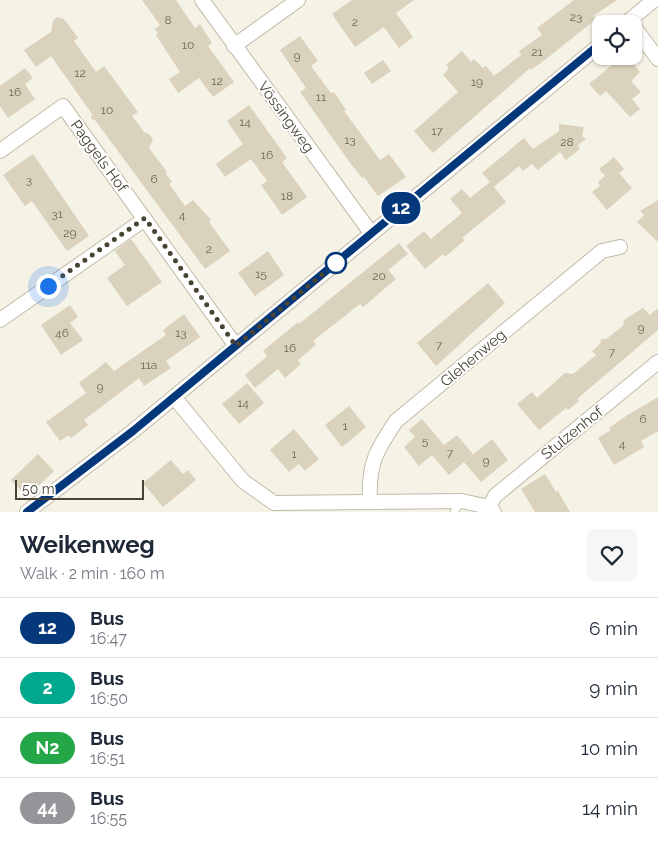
<!DOCTYPE html>
<html lang="en">
<head>
<meta charset="utf-8">
<style>
  body { margin:0; font-family:Raleway,sans-serif; background:#f6f6f7; color:#1f2937; height:100vh; display:flex; flex-direction:column; font-size:19px; white-space:nowrap }
  * { box-sizing:border-box; margin:0 }
  p { font-size:16px; color:#747a83 }
  .icon { flex:none; width:28px; height:28px; fill:none; stroke:currentColor; stroke-width:2; stroke-linecap:round; stroke-linejoin:round }
  .map { position:relative; height:512px; overflow:hidden }
  .panel { display:flex; flex-direction:column; background:#fff; flex:1 }
  .panel>* { flex:none }
  .badge { padding:0 10px; border-radius:16px; font-size:18px; line-height:32px }
  .fabs { position:absolute; left:592px; top:15px; display:grid; gap:10px }
  .fabs a { display:grid; place-items:center; width:50px; height:50px; border-radius:10px; background:#fff; box-shadow:0 1px 4px #0004; font-size:25px }
  .scale { position:absolute; left:15px; bottom:12px; width:129px; box-sizing:border-box; padding-left:5px; border:2px solid #494334; border-top:0; font-size:14px; line-height:18px; white-space:nowrap; color:#494334; -webkit-text-stroke:4px #fff; paint-order:stroke }
  .you { position:absolute; width:25px; height:25px; margin:-12px; border:4px solid #fff; border-radius:50%; background:#1a73e8; box-shadow:0 0 0 8px #1a73e833 }
  .map>.badge { position:absolute; translate:-50% -50%; box-shadow:0 0 0 2px #fff }
  .round { display:grid; place-items:center; flex:none; width:52px; height:52px; border-radius:10px; background:#f6f6f7 }
  .overview { display:flex; align-items:center; justify-content:space-between; height:85px; padding:0 20px }
  h1 { font-size:24px; font-weight:700; line-height:38px }
  ul { padding:0; list-style:none }
  li { display:flex; align-items:center; gap:15px; height:60px; padding:0 20px; border-top:1px solid #e0e1e3 }
  li div { flex:1 }
  li b { display:block; font-size:19px }
  li em { font-style:normal }
  li .badge { min-width:55px; font-weight:700; text-align:center }
  .map>svg:first-child { display:block }
  .building { fill:#dbd2bd }
  .lines { fill:none; stroke-linecap:round; stroke-linejoin:round }
  .lane-casing { stroke:#c2bba8; stroke-width:9 }
  .street-casing { stroke:#c2bba8; stroke-width:16 }
  .lane { stroke:#fff; stroke-width:7 }
  .street { stroke:#fff; stroke-width:14 }
  .line-casing { stroke:#fff; stroke-width:11 }
  .line { stroke:#05377b; stroke-width:8 }
  .walk { stroke:#494334; stroke-width:5; stroke-dasharray:0 9 }
  .stop-dot { fill:#fff; stroke:#05377b; stroke-width:2.5 }
  .labels { text-anchor:middle; stroke-width:4; stroke-linejoin:round; paint-order:stroke }
  .number-label { font-size:12px; fill:#6e6756 }
  .street-label { font-size:15px; fill:#494334; stroke:#fff }
</style>
</head>
<body>
<div class="map">
<svg width="658" height="512" viewBox="0 0 658 512">
  <rect width="100%" height="100%" fill="#f5f2e6"/>
  <g class="building">
    <polygon points="142,0 176,0 195,28 200,24 212,43 208,46 234,82 213,97 199,78 178,93 169,79 180,72 156,35 158,33 155,29 160,25"/>
    <polygon points="352,0 414,0 396,13 413,37 399,48 384,27 355,47 332,14"/>
    <polygon points="574,0 617,0 593,16 596,19 550,56 531,70 530,68 433,153 414,131 458,92 443,75 449,68 446,65 462,51 471,62 474,59 483,68 486,66 494,76 521,55 519,51 542,35 537,28"/>
    <polygon points="57,17 64,19 78,38 74,41 96,72 104,66 138,112 132,116 145,133 149,134 153,139 149,148 167,172 166,174 172,182 169,184 185,206 193,200 211,220 209,222 230,251 205,269 95,120 91,119 92,114 51,56 36,67 24,50 51,32 53,21"/>
    <polygon points="300,36 318,61 311,66 331,93 334,92 346,110 344,111 380,160 389,154 406,177 378,196 364,177 362,178 348,160 300,92 306,88 280,50"/>
    <polygon points="383,60 391,71 372,84 364,73"/>
    <polygon points="618,60 623,66 630,60 640,72 631,81 641,92 632,99 640,109 630,117 606,91 600,96 589,84"/>
    <polygon points="25,68 33,78 25,84 35,99 8,118 0,106 0,86"/>
    <polygon points="249,105 287,158 282,162 307,197 282,215 261,185 267,181 251,159 225,177 216,164 243,144 227,121"/>
    <polygon points="559,124 584,127 582,136 586,139 578,145 580,149 566,160 560,152 538,170 532,164 523,171 519,166 494,187 506,202 462,238 465,240 445,257 443,254 425,269 406,246 424,231 431,239 462,213 450,199 462,189 470,198 490,182 482,173 524,138 533,149 559,131"/>
    <polygon points="33,154 89,236 67,251 32,201 25,206 3,175"/>
    <polygon points="614,157 624,169 619,173 632,188 607,210 592,192 600,186 598,182 605,176 599,169"/>
    <polygon points="658,200 658,242 637,222 644,215 640,211"/>
    <polygon points="131,239 162,282 127,306 107,278 125,265 115,251"/>
    <polygon points="399,243 408,254 388,270 396,279 363,307 360,304 313,341 316,345 298,360 301,364 285,378 278,369 255,388 245,375 267,356 263,351 298,322 299,324"/>
    <polygon points="268,251 284,275 255,296 238,273"/>
    <polygon points="488,283 505,303 436,366 417,343"/>
    <polygon points="70,305 78,317 70,323 83,340 61,355 41,325"/>
    <polygon points="643,308 650,315 658,308 658,330 577,399 579,401 568,410 566,408 539,430 517,404 532,392 537,398 565,373 573,374 596,355 592,351 600,344 601,339 606,339 623,326 624,320"/>
    <polygon points="184,314 200,337 166,361 171,368 144,386 139,378 84,420 88,425 71,438 69,435 60,441 46,422 86,393 79,383 106,362 114,371 166,335 163,330"/>
    <polygon points="247,383 264,403 239,424 222,404"/>
    <polygon points="658,397 658,431 641,441 644,447 614,465 598,438 611,430 609,428 626,416"/>
    <polygon points="349,406 366,427 342,447 325,425"/>
    <polygon points="422,419 444,445 457,435 473,454 449,475 432,455 419,466 404,447 415,437 409,430"/>
    <polygon points="294,429 319,459 305,471 299,464 289,472 270,450"/>
    <polygon points="492,439 508,460 481,482 464,462"/>
    <polygon points="38,454 54,471 27,497 11,480"/>
    <polygon points="171,460 183,474 188,470 196,480 163,507 143,483"/>
    <polygon points="545,474 556,492 558,491 570,512 535,512 521,489"/>
  </g>
  <g class="lines">
    <g class="lane-casing">
      <polyline id="lane" points="454,512 461,502"/>
    </g>
    <g class="street-casing">
      <g id="street">
        <polyline points="202,0 371,233"/>
        <polyline points="625,24 654,0"/>
        <polyline points="634,27 658,59"/>
        <polyline points="234,46 298,0"/>
        <polyline points="0,151 63,106 236,346"/>
        <polyline points="0,320 145,219"/>
        <polyline points="174,397 243,481 274,503 462,501 489,507 494,512"/>
        <path d="M370,501c-2,-37 6,-50 26,-80l206,-170 18,-4"/>
        <polyline points="489,507 495,496 658,362"/>
        <polyline points="27,512 133,431 601,44"/>
      </g>
    </g>
    <use href="#lane" class="lane"/>
    <use href="#street" class="street"/>
  </g>
  <g class="lines">
    <g class="line-casing">
      <polyline id="line" points="27,512 133,431 601,43"/>
    </g>
    <use href="#line" class="line"/>
    <polyline class="walk" points="48,286 145,218 236,346 336,263"/>
  </g>
  <circle class="stop-dot" cx="336" cy="263" r="10"/>
  <g class="labels">
    <g class="number-label">
      <text x="576" y="21">23</text>
      <text x="168" y="24">8</text>
      <text x="355" y="26">2</text>
      <text x="188" y="49">10</text>
      <text x="537" y="56">21</text>
      <text x="297" y="60">9</text>
      <text x="80" y="77">12</text>
      <text x="217" y="85">12</text>
      <text x="477" y="86">19</text>
      <text x="15" y="96">16</text>
      <text x="321" y="101">11</text>
      <text x="107" y="114">10</text>
      <text x="245" y="126">14</text>
      <text x="437" y="135">17</text>
      <text x="350" y="144">13</text>
      <text x="567" y="146">28</text>
      <text x="267" y="159">16</text>
      <text x="154" y="183">6</text>
      <text x="29" y="184">3</text>
      <text x="287" y="200">18</text>
      <text x="57" y="218">31</text>
      <text x="182" y="219">4</text>
      <text x="70" y="237">29</text>
      <text x="209" y="253">2</text>
      <text x="261" y="278">15</text>
      <text x="379" y="280">20</text>
      <text x="641" y="332">9</text>
      <text x="62" y="337">46</text>
      <text x="181" y="337">13</text>
      <text x="439" y="349">7</text>
      <text x="290" y="352">16</text>
      <text x="612" y="356">7</text>
      <text x="149" y="369">11a</text>
      <text x="100" y="391">9</text>
      <text x="243" y="407">14</text>
      <text x="643" y="423">6</text>
      <text x="345" y="430">1</text>
      <text x="425" y="445">5</text>
      <text x="622" y="448">4</text>
      <text x="450" y="457">7</text>
      <text x="294" y="458">1</text>
      <text x="486" y="465">9</text>
    </g>
    <g class="street-label">
      <text transform="translate(286 117) rotate(54)" y="5">Vössingweg</text>
      <text transform="translate(99 156) rotate(54)" y="5">Paggels Hof</text>
      <text transform="translate(473 358) rotate(-40)" y="5">Glehenweg</text>
      <text transform="translate(572 433) rotate(-39)" y="5">Stulzenhof</text>
    </g>
  </g>
</svg>
<div class="fabs">
<a><svg class="icon" aria-label="locate" viewBox="0 0 24 24"><circle cx="12" cy="12" r="6"/><path d="M12 2v4M12 18v4M2 12h4M18 12h4"/></svg></a>
</div>
<div class="scale">50 m</div>
<div class="you" style="left:48px;top:286px"></div>
<b class="badge" style="left:401px;top:208px;background:#05377b;color:#fff">12</b>
</div>
<section class="panel">
<div class="overview"><div><h1>Weikenweg</h1><p>Walk · 2 min · 160 m</p></div><a class="round"><svg class="icon" aria-label="heart" viewBox="0 0 24 24"><path d="M12 20l-8-8c-3-5 5-10 8-4 3-6 11-1 8 4z"/></svg></a></div>
<ul>
<li><span class="badge" style="background:#05377b;color:#fff">12</span><div><b>Bus</b><p>16:47</p></div><em>6 min</em></li>
<li><span class="badge" style="background:#00a88e;color:#fff">2</span><div><b>Bus</b><p>16:50</p></div><em>9 min</em></li>
<li><span class="badge" style="background:#24a847;color:#fff">N2</span><div><b>Bus</b><p>16:51</p></div><em>10 min</em></li>
<li><span class="badge" style="background:#949599;color:#fff">44</span><div><b>Bus</b><p>16:55</p></div><em>14 min</em></li>
</ul>
</section>
</body>
</html>
